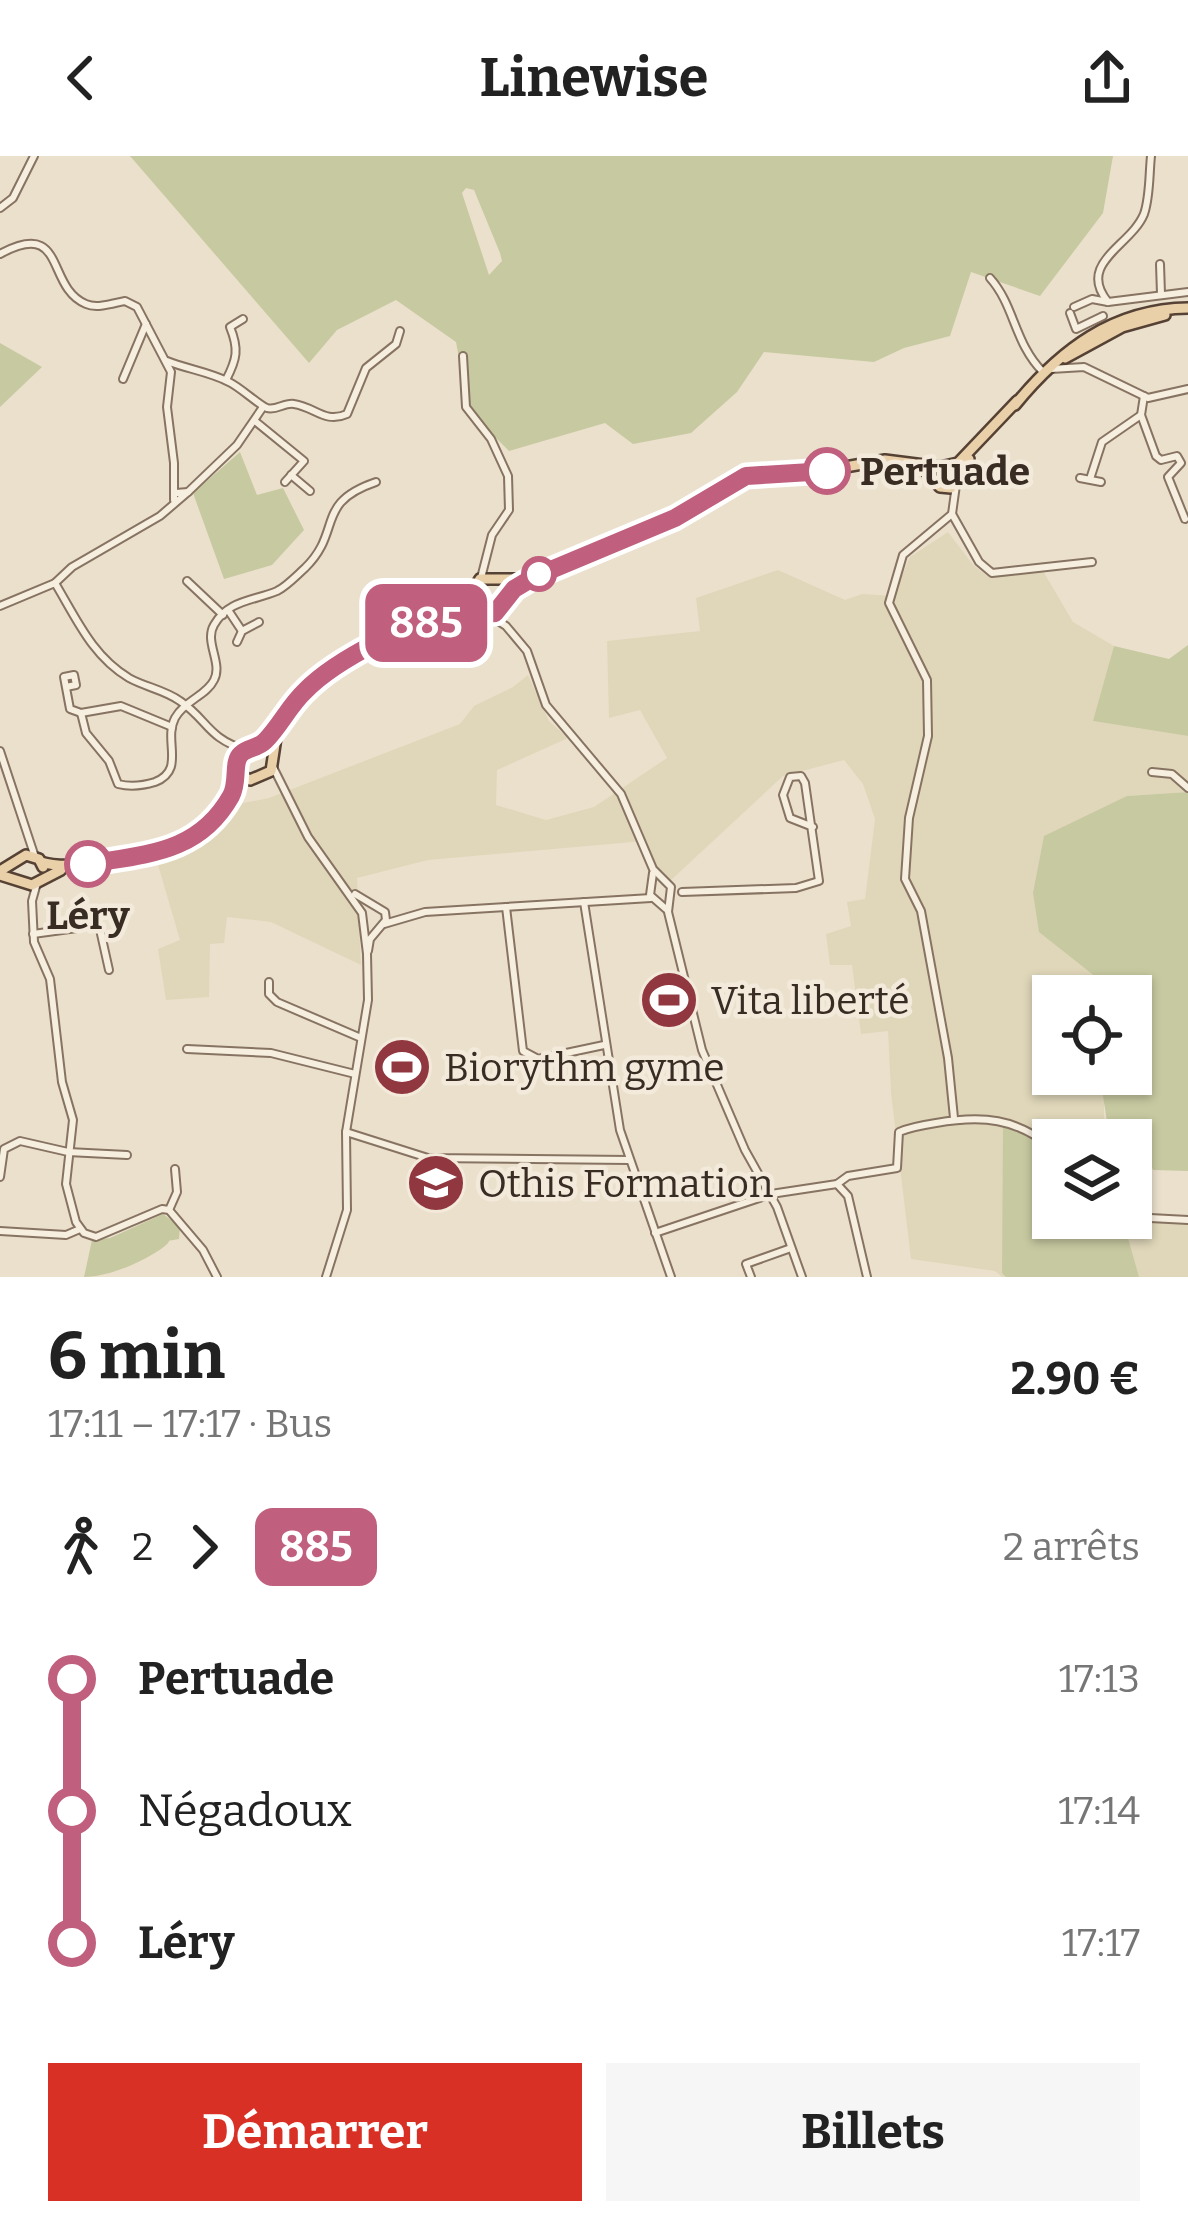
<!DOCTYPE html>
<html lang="fr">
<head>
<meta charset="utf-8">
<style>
  body { margin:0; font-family:Bitter,serif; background:#f6f6f6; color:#222; height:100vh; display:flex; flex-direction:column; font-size:45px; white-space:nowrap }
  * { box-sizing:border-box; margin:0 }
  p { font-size:39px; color:#767676 }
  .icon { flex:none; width:66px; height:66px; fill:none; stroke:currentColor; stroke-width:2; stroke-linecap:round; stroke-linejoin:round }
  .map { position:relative; height:1121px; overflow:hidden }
  .sheet { display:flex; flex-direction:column; background:#fff; flex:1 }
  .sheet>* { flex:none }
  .badge { padding:0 24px; border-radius:18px; font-size:42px; line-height:78px }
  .tools { position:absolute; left:1032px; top:819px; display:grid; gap:24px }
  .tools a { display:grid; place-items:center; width:120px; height:120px; border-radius:0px; background:#fff; box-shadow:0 3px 9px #0004; font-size:60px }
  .map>.badge { position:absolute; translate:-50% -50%; box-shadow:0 0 0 6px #fff }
  .legs { display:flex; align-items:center; gap:18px; height:132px; padding:0 48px; font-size:39px }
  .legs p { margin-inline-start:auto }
  .summary { display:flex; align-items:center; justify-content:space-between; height:204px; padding:0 48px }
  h1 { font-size:66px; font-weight:700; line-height:90px }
  .action { display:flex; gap:24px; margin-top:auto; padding:24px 48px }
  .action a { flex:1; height:138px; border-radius:0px; background:#d93025; color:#fff; font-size:48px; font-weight:700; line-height:138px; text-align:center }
  .action a+a { background:#f6f6f6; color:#222 }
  ul { padding:0 48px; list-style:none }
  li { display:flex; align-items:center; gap:42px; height:132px; font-size:45px }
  li i { display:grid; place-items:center; width:18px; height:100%; margin:0 15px; background:currentColor }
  li i::after { content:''; width:30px; height:30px; margin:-15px; border:9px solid; border-radius:50%; background:#fff }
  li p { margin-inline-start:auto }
  li:first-child i { background:linear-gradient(#0000 50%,currentColor 0) }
  li:last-child i { background:linear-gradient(currentColor 50%,#0000 0) }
  header { display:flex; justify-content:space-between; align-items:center; height:156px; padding:0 48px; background:#fff; font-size:54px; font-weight:700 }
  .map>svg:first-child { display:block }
  .farmland { fill:#e0d7ba }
  .green { fill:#c7c9a1; fill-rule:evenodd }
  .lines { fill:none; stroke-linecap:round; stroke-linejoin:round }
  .minor-casing { stroke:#877361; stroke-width:10 }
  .major-casing { stroke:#564235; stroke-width:14 }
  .minor { stroke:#f6eedf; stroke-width:6 }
  .major { stroke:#e9d0a9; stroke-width:9 }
  .line-1-casing { stroke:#fff; stroke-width:27 }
  .line-1 { stroke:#c05f7e; stroke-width:18 }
  .stop-1-dot { fill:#fff; stroke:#c05f7e; stroke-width:6 }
  .labels { text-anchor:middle; stroke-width:9; stroke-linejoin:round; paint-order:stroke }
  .stop-label { font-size:39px; font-weight:bold; fill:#392c23; stroke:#f3eadb; text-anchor:start }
  .poi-label { font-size:39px; fill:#392c23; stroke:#f3eadb; text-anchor:start }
</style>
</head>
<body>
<header><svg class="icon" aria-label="back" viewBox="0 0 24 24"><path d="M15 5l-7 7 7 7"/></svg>Linewise<svg class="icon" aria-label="share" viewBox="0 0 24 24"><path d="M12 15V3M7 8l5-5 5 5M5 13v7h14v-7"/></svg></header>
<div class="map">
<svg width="1188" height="1121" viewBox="0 0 1188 1121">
  <rect width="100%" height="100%" fill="#ebe0cc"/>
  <polygon class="farmland" points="948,376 974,410 990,422 1043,415 1073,466 1114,490 1094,565 1188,580 1188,636 1127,640 1085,809 1120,840 1053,840 1053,918 1104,918 1104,984 1053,984 1053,1062 1131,1062 1131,1050 1169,1068 1188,1068 1188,1121 1002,1121 995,1115 911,1103 891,937 888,875 861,878 852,809 830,809 826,778 851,770 847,746 865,743 875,663 863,628 844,604 783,620 670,725 661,718 644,685 428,704 357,722 361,809 271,766 227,761 224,787 210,788 209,841 166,844 158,793 180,784 156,702 176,700 202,688 222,671 238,648 269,642 460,568 474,550 513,531 528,519 549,565 568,582 497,614 496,649 546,664 594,651 667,602 640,554 609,562 607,485 700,475 696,442 778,414 845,444 862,438 893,440 910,401"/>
  <g class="green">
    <path d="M130,0h983l-10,57 -63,83 -69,-24 -21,64 -46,12 -30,14 -110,-10 -27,40 -46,41 -58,11 -28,-21 -96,28 -40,-40 -13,-69 -60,-42 -59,30 -28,33zM466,32l8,2 26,63 2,8 -13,14 -27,-82z"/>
    <polygon points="0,187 42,211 0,251"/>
    <polygon points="240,296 257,339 283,332 304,374 272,409 224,423 193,337"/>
    <polygon points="1188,489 1188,580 1093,565 1114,490 1169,503"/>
    <polygon points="1188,636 1188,1015 1153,1014 1144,994 1131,991 1131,984 1110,984 1103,940 1104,918 1131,918 1131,858 1134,853 1131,840 1120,840 1039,776 1033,737 1044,680 1127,640"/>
    <polygon points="1003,968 1015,970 1053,1000 1053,1062 1118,1062 1124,1068 1139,1121 1006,1121 1002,1117"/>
    <path d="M163,1058l17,13 -1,12c-20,4 -1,-2 -18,10 -20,14 -54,28 -77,28l8,-37 18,-2z"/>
  </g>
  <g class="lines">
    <g class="minor-casing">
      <g id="minor">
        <polyline points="0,52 13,42 34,0"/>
        <path d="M0,98c67,-36 45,33 86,50 11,5 28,-1 39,-3l12,6 34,65 -4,35 7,56v37"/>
        <polyline points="1160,108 1161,138"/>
        <path d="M990,122c25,28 24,65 53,94"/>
        <path d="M1108,146c-32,-39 23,-56 36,-88 6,-17 5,-39 7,-58"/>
        <polyline points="1074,151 1092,143 1108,146 1188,136"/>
        <polyline points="1070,157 1076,173 1103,160"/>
        <polyline points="463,200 466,251 491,283 508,320 509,354 492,379 481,422"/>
        <path d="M167,205c20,8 43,11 62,21 11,5 31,24 38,26 9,3 18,-6 27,-4 21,3 31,20 53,10l19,-46 30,-24 4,-13"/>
        <polyline points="1051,213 1084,211 1148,242 1188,233"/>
        <polyline points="123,223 146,168"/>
        <path d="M226,224c11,-21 13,-31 4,-53l13,-8"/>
        <polyline points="1144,240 1141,259 1156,300 1161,304 1177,300 1181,307 1168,321 1185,363"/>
        <polyline points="255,265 304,305 285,326"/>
        <polyline points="291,319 310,335"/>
        <polyline points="1080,322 1101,326"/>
        <polyline points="1090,323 1102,286 1141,259"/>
        <polyline points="188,336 237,289 263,251"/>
        <polyline points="952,358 979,406 992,417 1092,406"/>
        <polyline points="187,425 223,459"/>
        <polyline points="55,427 72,411 160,360 188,336 176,337"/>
        <path d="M0,450l55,-23c21,35 37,73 74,95 16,9 36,12 51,23 28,19 27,37 66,49"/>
        <polyline points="228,454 242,475"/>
        <polyline points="489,459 506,470 527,495 546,549 621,638 653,713 671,731 668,756 702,894 745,994 777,1051 802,1121"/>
        <polyline points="237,486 242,475 259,466"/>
        <polyline points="66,531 76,529 74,519 64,521 70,553 81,557"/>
        <path d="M81,557l5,20 23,28 9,23c12,3 24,2 37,-2 31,-12 8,-41 20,-64 9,-17 32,-23 39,-38 9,-17 -10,-38 0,-55 14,-25 39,-24 63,-34 10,-5 19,-15 28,-23 38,-37 9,-65 71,-86"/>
        <polyline points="81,557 121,550 172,571"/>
        <polyline points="0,595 35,701"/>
        <polyline points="273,611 308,681 362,757 367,798 368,844 346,976 347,1054 326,1121"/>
        <polyline points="1152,616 1172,618 1188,632"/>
        <polyline points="653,717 650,739 666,753"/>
        <polyline points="37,727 32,745 34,786 50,823 62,926 73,964 66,1028 76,1066 84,1077 96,1081 162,1053 169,1054 203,1094 217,1121"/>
        <polyline points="682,736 796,732 819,725 805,627 801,620 790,621 783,639 790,662 813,671"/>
        <polyline points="355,738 385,756 386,764 370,783 368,795"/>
        <polyline points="584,746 620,974 671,1121"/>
        <polyline points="506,751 523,895 538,903 604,889"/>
        <polyline points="384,768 425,756 651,742"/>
        <polyline points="33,778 99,769 109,814"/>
        <polyline points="269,826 269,838 277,846 361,882"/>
        <polyline points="187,893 271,897 355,918"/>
        <polyline points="954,962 948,902 921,755 905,723 909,662 928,580 927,524 889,447 903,399 952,358 956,329"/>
        <polyline points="346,976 428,1002 629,1004"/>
        <polyline points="0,1021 4,993 20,985 68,996 127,999"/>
        <polyline points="837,1028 848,1040 867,1121"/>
        <polyline points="169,1054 177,1036 175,1013"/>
        <polyline points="1131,1061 1188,1064"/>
        <polyline points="0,1075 66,1079 80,1073"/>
        <path d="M655,1077l116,-39 66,-10 11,-8 49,-8 2,-36c12,-5 24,-7 37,-9 47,-8 79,-5 117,25"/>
        <polyline points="751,1121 746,1108 791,1092"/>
      </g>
    </g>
    <g class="major-casing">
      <g id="major">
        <polyline points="1065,202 1122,171 1165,159"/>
        <path d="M1015,249c45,-55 98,-96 173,-97"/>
        <polyline points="923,312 940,331 951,332 969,303"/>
        <polyline points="445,458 467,454 495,457 510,437 534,421 685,357 746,319 811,317 885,304 940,311 958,307 1017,245"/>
        <polyline points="238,618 250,624 271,615 277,575"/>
        <path d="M41,706c35,12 147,-10 171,-38 10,-11 21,-27 25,-41 3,-11 -2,-16 2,-27l22,-11 51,-61 72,-43 61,-27 21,-13 14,-22h43"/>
        <polyline points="0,715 26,699 39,703 43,711"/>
        <polyline points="0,719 32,729 61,714"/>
      </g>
    </g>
    <use href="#minor" class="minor"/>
    <use href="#major" class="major"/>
  </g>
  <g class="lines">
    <g class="line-1-casing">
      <path id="line-1" d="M88,708c59,-10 111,-11 143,-68 8,-14 1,-34 10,-42 7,-7 16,-5 24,-13 15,-15 24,-35 40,-50 31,-32 111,-72 155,-80 13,-2 23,4 35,2l19,-24 20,-12 141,-59 71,-42 81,-5"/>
    </g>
    <use href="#line-1" class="line-1"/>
  </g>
  <defs>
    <g id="stadium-disc" transform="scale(3)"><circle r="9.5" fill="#90373f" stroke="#f3eadb"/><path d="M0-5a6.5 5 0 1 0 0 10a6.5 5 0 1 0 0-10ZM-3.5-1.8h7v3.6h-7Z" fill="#fff"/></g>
    <g id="university-disc" transform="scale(3)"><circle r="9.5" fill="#90373f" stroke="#f3eadb"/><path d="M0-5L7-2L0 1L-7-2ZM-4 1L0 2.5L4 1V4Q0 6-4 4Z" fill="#fff"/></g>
  </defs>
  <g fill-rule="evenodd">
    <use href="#stadium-disc" x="669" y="844"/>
    <use href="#stadium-disc" x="402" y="911"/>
    <use href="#university-disc" x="436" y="1027"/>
  </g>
  <g class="stop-1-dot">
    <circle cx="827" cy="315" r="21"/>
    <circle cx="539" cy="418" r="15"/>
    <circle cx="88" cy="708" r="21"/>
  </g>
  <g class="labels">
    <g class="stop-label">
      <text x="860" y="329">Pertuade</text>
      <text x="88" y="773" text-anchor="middle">Léry</text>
    </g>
    <g class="poi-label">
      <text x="711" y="858">Vita liberté</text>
      <text x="444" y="925">Biorythm gyme</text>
      <text x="478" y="1041">Othis Formation</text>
    </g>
  </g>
</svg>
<div class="tools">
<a><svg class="icon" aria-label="locate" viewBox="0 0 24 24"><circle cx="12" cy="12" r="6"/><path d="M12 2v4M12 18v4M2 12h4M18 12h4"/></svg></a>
<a><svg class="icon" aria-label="layers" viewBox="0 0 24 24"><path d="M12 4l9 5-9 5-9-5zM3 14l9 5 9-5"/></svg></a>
</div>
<b class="badge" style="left:426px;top:467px;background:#c05f7e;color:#fff">885</b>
</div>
<section class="sheet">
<div class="summary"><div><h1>6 min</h1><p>17:11 – 17:17 · Bus</p></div><b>2.90 €</b></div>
<div class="legs"><svg class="icon" aria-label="walk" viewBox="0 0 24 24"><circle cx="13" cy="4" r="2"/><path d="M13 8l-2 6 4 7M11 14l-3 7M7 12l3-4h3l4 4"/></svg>2<svg class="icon" aria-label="forward" viewBox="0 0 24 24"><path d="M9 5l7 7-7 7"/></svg><b class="badge" style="background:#c05f7e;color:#fff">885</b><p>2 arrêts</p></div>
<ul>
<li><i style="color:#c05f7e"></i><b>Pertuade</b><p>17:13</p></li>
<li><i style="color:#c05f7e"></i><span>Négadoux</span><p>17:14</p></li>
<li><i style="color:#c05f7e"></i><b>Léry</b><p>17:17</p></li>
</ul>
<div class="action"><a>Démarrer</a><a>Billets</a></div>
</section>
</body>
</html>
